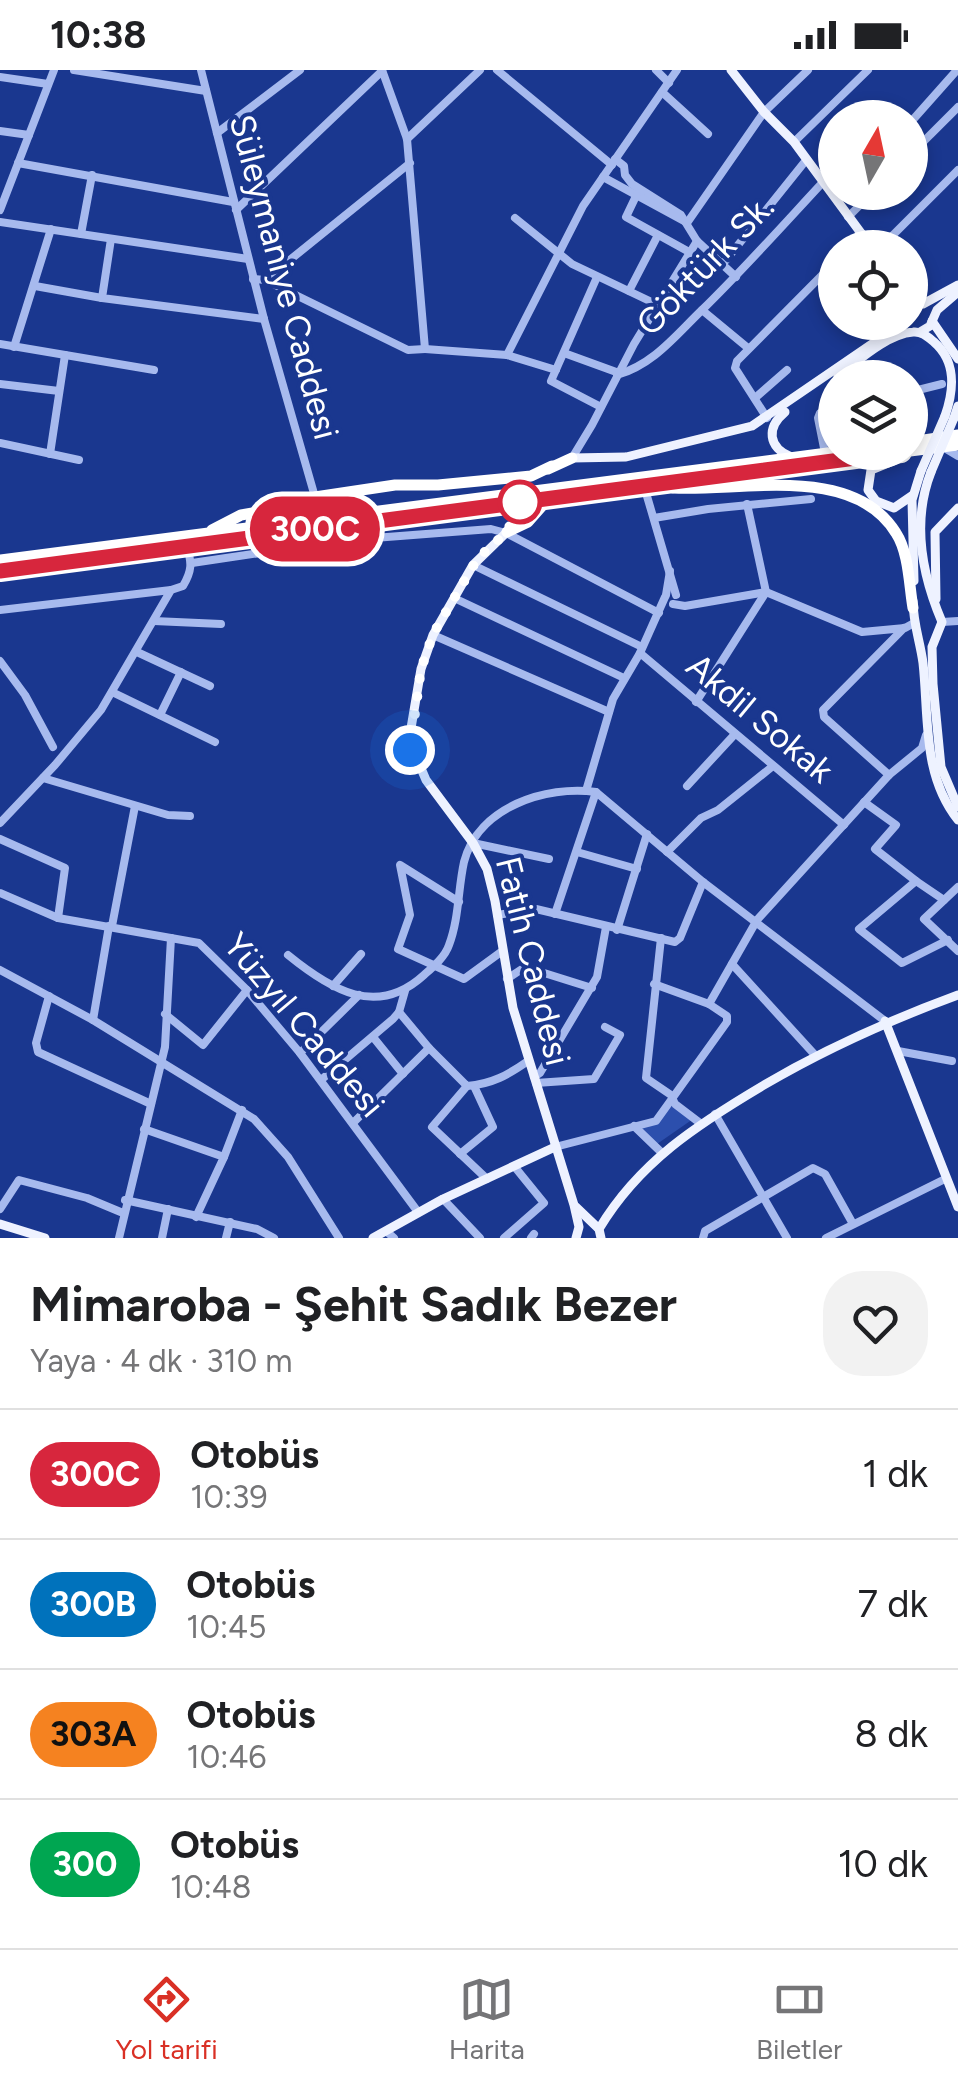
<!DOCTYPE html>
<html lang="tr">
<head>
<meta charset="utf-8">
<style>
  body { margin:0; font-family:Figtree,sans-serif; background:#f2f2f2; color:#202124; height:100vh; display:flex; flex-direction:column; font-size:38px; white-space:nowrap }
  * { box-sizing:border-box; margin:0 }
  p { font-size:32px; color:#757577 }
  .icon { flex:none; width:55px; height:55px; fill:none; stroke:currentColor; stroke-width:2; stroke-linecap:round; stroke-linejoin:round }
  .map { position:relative; height:1168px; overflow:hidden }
  .drawer { display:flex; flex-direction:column; background:#fff; flex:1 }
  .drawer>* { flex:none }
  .badge { padding:0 20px; border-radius:32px; font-size:35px; line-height:65px }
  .needle { width:65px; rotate:9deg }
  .buttons { position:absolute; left:818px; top:30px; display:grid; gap:20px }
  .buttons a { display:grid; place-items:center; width:110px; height:110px; border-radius:50%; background:#fff; box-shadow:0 5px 15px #0003; font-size:50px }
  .you { position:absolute; width:50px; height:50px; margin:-25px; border:8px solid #fff; border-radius:50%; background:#1a73e8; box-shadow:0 0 0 15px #1a73e833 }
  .map>.badge { position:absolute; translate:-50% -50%; box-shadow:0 0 0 5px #fff }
  .round { display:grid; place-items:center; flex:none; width:105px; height:105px; border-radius:40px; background:#f2f2f2 }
  .headline { display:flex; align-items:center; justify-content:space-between; height:170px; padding:0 30px }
  h1 { font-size:48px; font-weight:700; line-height:75px }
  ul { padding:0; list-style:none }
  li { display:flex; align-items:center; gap:30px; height:130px; padding:0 30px; border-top:2px solid #e0e0e0 }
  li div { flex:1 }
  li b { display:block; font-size:38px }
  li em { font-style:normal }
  li .badge { min-width:110px; font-weight:700; text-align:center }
  .status { display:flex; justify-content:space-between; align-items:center; height:70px; padding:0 50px; background:#fff; direction:ltr }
  .status svg { height:28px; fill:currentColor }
  .tabs { display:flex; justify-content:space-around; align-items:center; height:140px; border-top:2px solid #e0e0e0; background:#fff; font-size:28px; color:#757577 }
  .tabs a { display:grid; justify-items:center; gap:5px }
  .tabs .selected { color:#d93025 }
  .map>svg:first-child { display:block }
  .green { fill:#2c4fad }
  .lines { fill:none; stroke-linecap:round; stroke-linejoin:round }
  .minor { stroke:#a7baee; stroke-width:8 }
  .major { stroke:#eef2ff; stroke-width:9 }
  .highway { stroke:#fff; stroke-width:11 }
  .major-bridge { stroke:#eef2ff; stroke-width:9 }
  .line-casing { stroke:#fff; stroke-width:22 }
  .line { stroke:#d7263d; stroke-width:15 }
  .walk { stroke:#fff; stroke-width:10; stroke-dasharray:0 18 }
  .stop-dot { fill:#fff; stroke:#d7263d; stroke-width:5 }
  .labels { text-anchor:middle; stroke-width:8; stroke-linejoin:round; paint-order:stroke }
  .street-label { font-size:35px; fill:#fff; stroke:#1a378f }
</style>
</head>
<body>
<div class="status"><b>10:38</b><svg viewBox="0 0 49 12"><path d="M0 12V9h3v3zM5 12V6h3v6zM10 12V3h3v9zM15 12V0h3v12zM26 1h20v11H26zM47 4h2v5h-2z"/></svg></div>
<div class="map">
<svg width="958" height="1168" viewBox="0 0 958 1168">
  <rect width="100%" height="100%" fill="#1a378f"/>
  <polygon class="green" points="671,1036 693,1049 657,1074 641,1057 657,1053"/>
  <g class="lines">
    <g class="minor">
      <polyline points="74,0 206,21"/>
      <polyline points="201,0 264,249 315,427"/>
      <polyline points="382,0 407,69 425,279 507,285 556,300"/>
      <polyline points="497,0 612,95"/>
      <polyline points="656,0 669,13"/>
      <polyline points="0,7 48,14"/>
      <polyline points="662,22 708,64"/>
      <polyline points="910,53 957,0"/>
      <polyline points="0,61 29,65"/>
      <polyline points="217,63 300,0"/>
      <polyline points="407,69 480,0"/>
      <polyline points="794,72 868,0"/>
      <polyline points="910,85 958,37"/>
      <polyline points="615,89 624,96 625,105 632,114 681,145 697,171 736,207"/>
      <polyline points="18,93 233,132"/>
      <polyline points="603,107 684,151"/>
      <polyline points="636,126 626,147 691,183"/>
      <polyline points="0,140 54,0"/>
      <polyline points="236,140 382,1"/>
      <polyline points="848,147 873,122"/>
      <polyline points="515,148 572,194 658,235"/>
      <polyline points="0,152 248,189"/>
      <polyline points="687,153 764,42 808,0"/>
      <polyline points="81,164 92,105"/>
      <polyline points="111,169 102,228 264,249"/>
      <polyline points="850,178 863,164"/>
      <polyline points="880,178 958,100"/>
      <polyline points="722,195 807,89"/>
      <polyline points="597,207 551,311 601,337"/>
      <polyline points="253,209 265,210 408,280 425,279"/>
      <polyline points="265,210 410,93"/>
      <polyline points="35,216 102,228"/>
      <polyline points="629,221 658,165"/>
      <polyline points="702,240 748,278"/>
      <polyline points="0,274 154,300"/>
      <polyline points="14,277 51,159"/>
      <polyline points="564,283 619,303"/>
      <polyline points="507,285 583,136 677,0"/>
      <path d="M617,305c37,-11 58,-39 85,-65 42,-41 82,-86 122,-129"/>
      <polyline points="0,314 59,321"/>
      <polyline points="910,322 942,314"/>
      <polyline points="755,328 787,300"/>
      <polyline points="767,348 735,298 737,291 835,192"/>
      <polyline points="0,373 79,390"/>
      <polyline points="943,377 958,386"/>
      <polyline points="825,383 818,348 820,343 835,339"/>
      <polyline points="50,384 65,285"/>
      <polyline points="572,388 592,355 634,274 697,171"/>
      <polyline points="644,416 676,525"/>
      <polyline points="654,448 708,439 811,429"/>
      <polyline points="192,493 348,470 491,459 506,463 659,543"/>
      <polyline points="473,495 642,577"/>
      <polyline points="666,525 670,501"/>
      <polyline points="454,528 624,608"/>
      <polyline points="673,534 685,536 766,522 862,562 905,558 914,553"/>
      <polyline points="0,540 171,520"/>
      <polyline points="154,551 221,554"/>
      <polyline points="942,552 958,551"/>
      <polyline points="433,565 609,642"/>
      <polyline points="137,582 210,616"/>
      <polyline points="640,583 844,755"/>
      <polyline points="0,591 25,625 53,677"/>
      <polyline points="112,622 215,672"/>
      <polyline points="696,632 766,522 747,434"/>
      <polyline points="160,645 181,602"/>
      <polyline points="889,705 824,647 823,640 904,558"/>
      <polyline points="43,708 168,745 190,746"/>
      <polyline points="687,716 735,664"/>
      <polyline points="586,721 613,629 640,583 665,527"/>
      <polyline points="864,732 896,755 875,779 916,811 859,859 902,893 948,870"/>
      <path d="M0,753l55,-58 46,-55 70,-120 12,-4c9,-15 9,-23 4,-39"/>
      <polyline points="0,769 65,798 58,848"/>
      <polyline points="473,773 549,789"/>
      <polyline points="577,782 637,799"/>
      <polyline points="667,782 701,748 718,740 773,696"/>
      <polyline points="916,811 944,830"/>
      <polyline points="958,817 924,849 958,881"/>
      <polyline points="0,823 58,848 199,873 247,920 300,983 418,1142"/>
      <polyline points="459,832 400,795 410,845 398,879 464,909 501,882"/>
      <polyline points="555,844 596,722"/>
      <polyline points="497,845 536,839 675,872 680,868 703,812"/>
      <polyline points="112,856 135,736"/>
      <polyline points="617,860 647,764"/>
      <polyline points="661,868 646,1008 671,1025 675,1034 700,1053"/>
      <path d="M288,885c43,35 89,63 136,20 9,-8 21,-18 25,-30 10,-26 9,-56 15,-83 14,-55 82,-77 132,-70l107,90 182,139"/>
      <polyline points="732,894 815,985"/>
      <polyline points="0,900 93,950 254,1049 288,1087 339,1168"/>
      <polyline points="507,909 525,897 592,918"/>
      <polyline points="333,916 361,884"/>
      <polyline points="49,926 36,973 38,982 151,1034"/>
      <polyline points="709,934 757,850 889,705 922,678 926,665"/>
      <path d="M399,942l30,36 38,38c25,-2 41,-11 61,-25"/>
      <polyline points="165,944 203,975 247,920"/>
      <polyline points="93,950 109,856"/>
      <polyline points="373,967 403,1004"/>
      <polyline points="898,981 952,991"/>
      <polyline points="300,983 359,925"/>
      <polyline points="534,1007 540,1003 597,907 606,857"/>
      <polyline points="321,1010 393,949 399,942 405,921"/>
      <polyline points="536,1013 594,1009 620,965 605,957"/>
      <polyline points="467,1016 432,1057 487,1109"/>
      <polyline points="715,1044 787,1168"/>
      <polyline points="353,1053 429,978"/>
      <polyline points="634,1056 661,1082"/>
      <polyline points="144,1059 224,1087 196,1147"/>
      <polyline points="555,1077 656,1051 727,952 727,946 709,934 654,914"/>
      <polyline points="460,1084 493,1057 474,1016"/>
      <polyline points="224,1087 242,1040"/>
      <polyline points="443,1129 480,1168"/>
      <polyline points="125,1130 257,1159 274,1168"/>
      <polyline points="0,1139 19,1110 87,1128 123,1143"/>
      <polyline points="386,1161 394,1168"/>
      <polyline points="119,1168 165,977 171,868"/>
      <polyline points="162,1168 168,1139"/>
      <polyline points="226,1168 230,1152"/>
      <polyline points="504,1168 544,1133 514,1096"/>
      <polyline points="531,1168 534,1164"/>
      <polyline points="703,1168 705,1161 813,1098 825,1104 853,1154"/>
      <polyline points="826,1168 945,1109"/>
    </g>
    <g class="major">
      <polyline points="731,0 764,42 794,72 872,178"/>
      <polyline points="910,220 920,234"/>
      <polyline points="923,234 958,215"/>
      <polyline points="932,251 958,289"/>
      <polyline points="920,262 930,256 937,240 958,222"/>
      <path d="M838,306c20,-15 49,-42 75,-44 9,-1 15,5 21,10 23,20 20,48 11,74"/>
      <path d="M785,342c-19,16 -17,35 6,45"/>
      <polyline points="954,348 958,336"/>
      <polyline points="905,386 871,400 868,420 876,431 894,438 913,425"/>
      <polyline points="572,388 626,387 752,356 872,274 898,252"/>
      <path d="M931,402c-19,49 -9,103 11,150l-10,25 1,37 8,83 17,40"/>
      <polyline points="507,462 473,495 433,565 421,599 409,670 426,710 473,773 487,799 495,831 513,938 574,1135 579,1157 576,1168"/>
      <polyline points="914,511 912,430 921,401"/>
      <polyline points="936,529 935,462 958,438"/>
      <path d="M913,531c0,22 7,40 10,62 6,54 -1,112 35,157"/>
      <polyline points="885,951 958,1137"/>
      <polyline points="576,1137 599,1159"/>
      <polyline points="0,1154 45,1168"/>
      <polyline points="373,1168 443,1129 555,1077"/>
      <path d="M601,1168l-2,-9c40,-67 99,-105 165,-144 63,-37 126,-65 194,-90"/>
    </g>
    <g class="highway">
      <polyline points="910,372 958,365"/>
      <polyline points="910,381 958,375"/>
      <polyline points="548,399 572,388"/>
      <path d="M673,418c68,4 180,-25 223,45 13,20 13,52 17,75"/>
      <polyline points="212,460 241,445 294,436 315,427 395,415 438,415 531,406 552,396"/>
      <polyline points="507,462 528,452 549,428"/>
      <polyline points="0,490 835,382"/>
      <polyline points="0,501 901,382"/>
    </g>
    <g class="major-bridge">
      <polyline points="921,401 945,346"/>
      <polyline points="931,402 954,348"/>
    </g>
  </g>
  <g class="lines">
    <g class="line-casing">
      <polyline id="line" points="0,501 901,382"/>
    </g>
    <use href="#line" class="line"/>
    <polyline class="walk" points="410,680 421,599 433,564 478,488 507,462 520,432"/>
  </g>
  <circle class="stop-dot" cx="520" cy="432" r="20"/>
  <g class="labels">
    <g class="street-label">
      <text transform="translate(705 195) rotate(-46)" y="12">Göktürk Sk.</text>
      <text transform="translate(284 207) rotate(75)" y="12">Süleymaniye Caddesi</text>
      <text transform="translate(760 648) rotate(40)" y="12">Akdil Sokak</text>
      <text transform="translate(533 891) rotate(76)" y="12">Fatih Caddesi</text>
      <text transform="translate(304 955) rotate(50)" y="12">Yüzyıl Caddesi</text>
    </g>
  </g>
</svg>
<div class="buttons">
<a><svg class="needle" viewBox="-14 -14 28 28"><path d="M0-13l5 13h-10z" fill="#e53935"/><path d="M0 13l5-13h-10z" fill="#757577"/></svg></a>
<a><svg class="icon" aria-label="locate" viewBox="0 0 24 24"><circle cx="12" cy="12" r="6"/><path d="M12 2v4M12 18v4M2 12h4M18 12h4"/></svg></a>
<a><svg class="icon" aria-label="layers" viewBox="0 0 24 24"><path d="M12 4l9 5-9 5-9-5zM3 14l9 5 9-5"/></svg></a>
</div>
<div class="you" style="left:410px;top:680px"></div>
<b class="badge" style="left:315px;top:459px;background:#d7263d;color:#fff">300C</b>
</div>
<section class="drawer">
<div class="headline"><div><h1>Mimaroba - Şehit Sadık Bezer</h1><p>Yaya · 4 dk · 310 m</p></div><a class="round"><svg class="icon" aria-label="heart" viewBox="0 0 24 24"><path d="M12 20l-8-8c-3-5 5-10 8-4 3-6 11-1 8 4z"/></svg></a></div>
<ul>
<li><span class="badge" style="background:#d7263d;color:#fff">300C</span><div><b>Otobüs</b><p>10:39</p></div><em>1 dk</em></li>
<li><span class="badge" style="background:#0072bc;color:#fff">300B</span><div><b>Otobüs</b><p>10:45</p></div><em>7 dk</em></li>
<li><span class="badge" style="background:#f58220;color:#111">303A</span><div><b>Otobüs</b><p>10:46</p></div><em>8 dk</em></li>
<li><span class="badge" style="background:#00a651;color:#fff">300</span><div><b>Otobüs</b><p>10:48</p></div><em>10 dk</em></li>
</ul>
</section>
<nav class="tabs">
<a class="selected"><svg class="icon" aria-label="directions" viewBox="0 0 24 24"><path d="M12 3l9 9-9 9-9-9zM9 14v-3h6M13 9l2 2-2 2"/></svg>Yol tarifi</a>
<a><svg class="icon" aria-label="map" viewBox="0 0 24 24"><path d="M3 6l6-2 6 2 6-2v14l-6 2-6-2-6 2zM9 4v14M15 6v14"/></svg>Harita</a>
<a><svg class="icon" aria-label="tickets" viewBox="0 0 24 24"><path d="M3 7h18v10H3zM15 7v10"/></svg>Biletler</a>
</nav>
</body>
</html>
